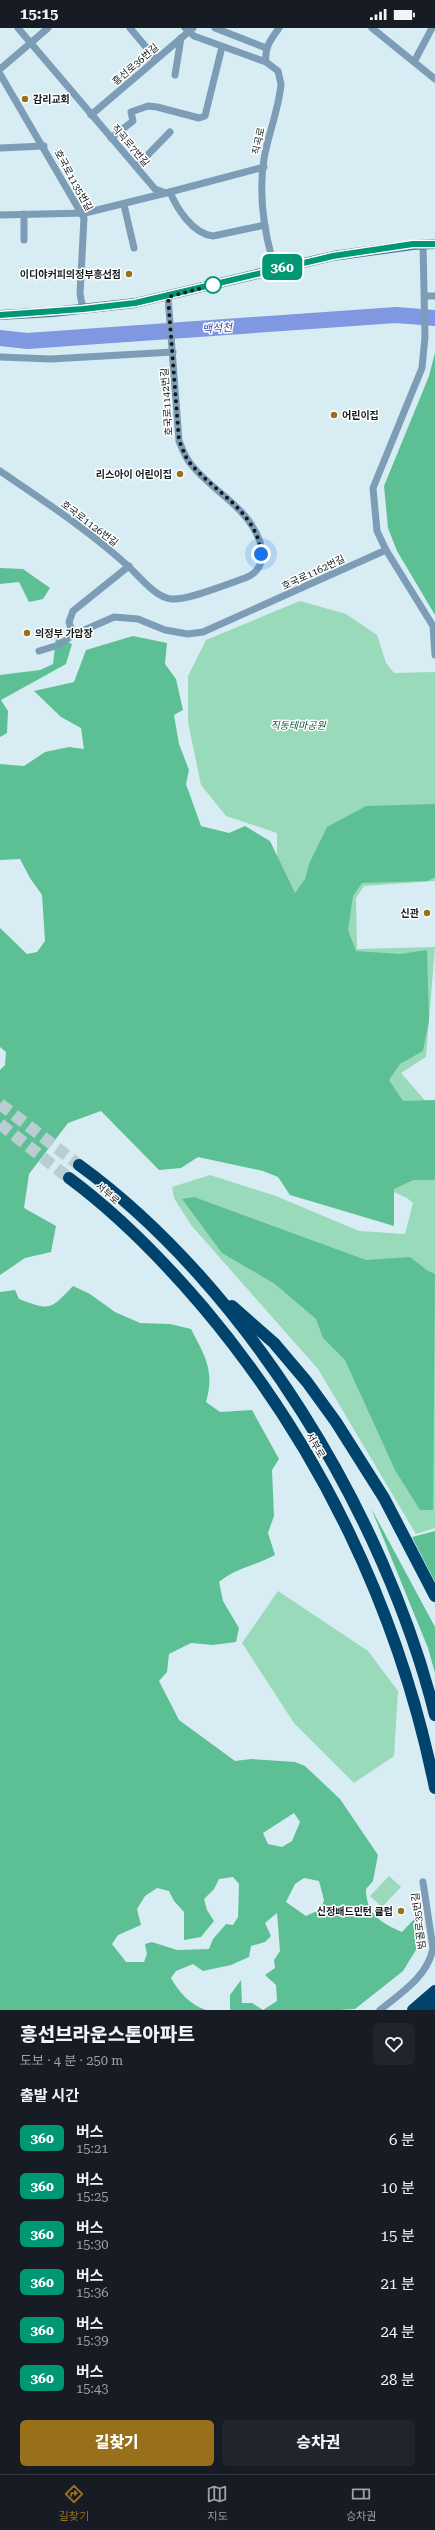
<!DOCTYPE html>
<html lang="ko">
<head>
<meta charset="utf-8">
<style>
  body { margin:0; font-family:"Roboto Serif","Noto Sans KR",serif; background:#20242c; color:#f1f3f6; height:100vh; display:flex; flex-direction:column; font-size:15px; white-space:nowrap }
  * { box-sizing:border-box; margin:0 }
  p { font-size:13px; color:#9ea1a6 }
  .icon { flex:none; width:22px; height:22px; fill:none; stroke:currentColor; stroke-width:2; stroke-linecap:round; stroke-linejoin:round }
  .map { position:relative; height:1982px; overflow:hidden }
  .details { display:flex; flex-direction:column; background:#171b24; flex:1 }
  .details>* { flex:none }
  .badge { padding:0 8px; border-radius:6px; font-size:14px; line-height:26px }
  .you { position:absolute; width:20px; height:20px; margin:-10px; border:3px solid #fff; border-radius:50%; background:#1a73e8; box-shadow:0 0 0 6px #1a73e833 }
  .map>.badge { position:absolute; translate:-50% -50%; box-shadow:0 0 0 2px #fff }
  h2 { padding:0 20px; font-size:15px; line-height:36px }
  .round { display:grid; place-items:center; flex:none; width:42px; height:42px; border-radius:6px; background:#20242c }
  .summary { display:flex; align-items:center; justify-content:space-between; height:68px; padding:0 20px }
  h1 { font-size:19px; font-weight:800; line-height:30px }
  .action { display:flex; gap:8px; margin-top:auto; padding:8px 20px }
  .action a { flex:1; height:46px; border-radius:6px; background:#98701b; color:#fff; font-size:16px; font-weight:800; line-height:46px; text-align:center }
  .action a+a { background:#20242c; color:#f1f3f6 }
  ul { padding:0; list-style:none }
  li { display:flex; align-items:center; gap:12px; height:48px; padding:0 20px }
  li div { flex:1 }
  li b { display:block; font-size:15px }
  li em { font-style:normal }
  li .badge { min-width:44px; font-weight:700; text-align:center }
  .status { display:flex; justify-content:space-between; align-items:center; height:28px; padding:0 20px; background:#171b24; direction:ltr }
  .status svg { height:11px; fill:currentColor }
  .dock { display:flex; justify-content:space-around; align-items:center; height:56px; border-top:1px solid #363941; background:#171b24; font-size:11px; color:#9ea1a6 }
  .dock a { display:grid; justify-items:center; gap:2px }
  .dock .active { color:#98701b }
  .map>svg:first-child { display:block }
  .green { fill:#98dab9 }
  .forest { fill:#5dc094; fill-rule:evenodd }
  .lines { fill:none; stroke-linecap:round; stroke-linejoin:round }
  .river { stroke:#8097e2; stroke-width:16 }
  .highway-tunnel { stroke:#b9cdd3; stroke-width:12; stroke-dasharray:12 6; stroke-linecap:butt }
  .street { stroke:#7d9cb6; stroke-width:7 }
  .secondary { stroke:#48779c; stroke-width:10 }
  .highway { stroke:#00446d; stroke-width:12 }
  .line-casing { stroke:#fff; stroke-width:9 }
  .line { stroke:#009775; stroke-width:6 }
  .walk { stroke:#121a1c; stroke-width:4; stroke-dasharray:0 7.2 }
  .poi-dot { fill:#98701b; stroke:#fff; stroke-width:1.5 }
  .stop-dot { fill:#fff; stroke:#009775; stroke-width:2 }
  .labels { text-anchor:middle; stroke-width:3; stroke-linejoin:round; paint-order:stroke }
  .street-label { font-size:10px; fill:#121a1c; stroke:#fff }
  .poi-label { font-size:10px; font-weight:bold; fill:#121a1c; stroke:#fff; text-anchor:end }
  .park-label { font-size:10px; font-style:italic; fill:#005538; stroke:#fff }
  .water-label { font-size:11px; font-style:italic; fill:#394ca4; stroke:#fff }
</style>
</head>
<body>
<div class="status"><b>15:15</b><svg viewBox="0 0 49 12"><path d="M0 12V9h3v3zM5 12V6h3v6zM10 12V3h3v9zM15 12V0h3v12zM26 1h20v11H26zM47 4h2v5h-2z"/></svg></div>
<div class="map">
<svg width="435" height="1982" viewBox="0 0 435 1982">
  <rect width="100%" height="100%" fill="#d7edf3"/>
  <g class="green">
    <polygon points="300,573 346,586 377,607 386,635 394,645 435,644 435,853 364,858 356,870 357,921 435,919 426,1029 401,1045 435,1084 435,1500 416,1506 318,1341 191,1197 174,1170 172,1159 210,1147 276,1168 359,1203 405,1206 413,1175 407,1170 367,1152 277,855 277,805 226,788 201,757 188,694 188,648 206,612"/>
    <polygon points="278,1563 368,1623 398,1663 394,1728 354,1755 294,1695 242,1615"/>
    <polygon points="389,1848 401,1859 382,1879 370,1868"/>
  </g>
  <g class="forest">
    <polygon points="435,325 435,587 397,523 388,500 384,458 429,348"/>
    <polygon points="0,540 23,541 50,560 43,571 29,574 19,554 0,556"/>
    <polygon points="133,608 167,615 165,636 176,651 183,682 174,687 179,716 189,742 186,756 201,798 229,805 245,798 270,813 295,865 305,851 309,836 327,799 366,778 435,776 435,849 428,853 362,855 353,868 348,902 356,923 400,926 427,922 429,992 423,1023 400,1036 389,1052 403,1073 435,1072 435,1150 434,1152 413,1152 394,1161 394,1198 290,1167 278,1149 263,1143 198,1129 181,1140 159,1142 101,1083 68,1095 29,1146 24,1180 56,1198 51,1224 25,1230 0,1247 0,1042 5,1037 6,1024 0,1019 0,900 27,926 37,924 45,913 42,867 30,850 20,831 0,832 0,736 24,738 45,724 69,719 84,721 81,700 61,689 34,663 74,654 86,622"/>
    <polygon points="56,609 72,616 66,636 1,672 8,683 7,705 0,709 0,647 40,642 53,636"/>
    <polygon points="194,1169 366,1232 410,1229 428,1243 435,1246 433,1482 420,1482 395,1442 345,1332 323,1310 316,1291 275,1256 222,1225 182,1171"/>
    <path d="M73,1258l17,8 25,18 25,11 30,1 21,5c14,27 24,42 15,73l14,10 32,-2 27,49 -7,11 2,46 -6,17 7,22c-20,11 -38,12 -56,27l4,19 16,27 -3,14 -23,3 -22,-2 -22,11 -2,18 -8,9 20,39 56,41 16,-2 44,3 10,4 35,33 38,56 -5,26 -7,8c0,25 15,34 36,43l17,-18v31l-16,26 -48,38 -16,1h-109v-15l11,-15 1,23h10l11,7 14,-9 -1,-16 -11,-10 10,-7 -1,-8 6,-9 -3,-38 -12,10 6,13 -6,6 -14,4 -2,11 -18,8 -28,6 -10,-7 -17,7 -5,7c8,14 19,27 35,32h-206v-718l15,-2 4,9c32,12 31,11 54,-13zM294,1785l6,9 -8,19 -10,6 -14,-3 -5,-11zM233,1849l6,7 -1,33 -5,8 -7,-1 -13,15 -4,10 -32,1 -25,-8 -7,2 2,10 -3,8h-18l-14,-18 6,-9 23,-10 -4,-16 8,-13 12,-8 12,3 5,10 10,11v28l17,-3 13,-16 -7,-11 -3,-11 10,-10 5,-10zM304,1850l15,3 5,19 -3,9 -15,7 -20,-14 9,-18z"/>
    <polygon points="371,1480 435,1599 435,1645 428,1620"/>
    <polygon points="435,1503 435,1554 412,1509"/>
  </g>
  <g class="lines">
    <polyline class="river" points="0,310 27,313 396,287 435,290"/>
    <g class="highway-tunnel">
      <polyline points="0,1076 79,1137"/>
      <polyline points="0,1096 69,1150"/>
    </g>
    <g class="street">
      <polyline points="18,0 155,161 166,165 264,139"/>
      <polyline points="130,0 156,31"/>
      <polyline points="185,0 194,8 266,34"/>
      <polyline points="215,0 266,20"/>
      <polyline points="372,0 435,51"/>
      <polyline points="414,34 432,0"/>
      <polyline points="0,41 48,0"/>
      <polyline points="0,46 84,190 80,266 83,281"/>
      <polyline points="175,47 181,10"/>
      <polyline points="91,87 193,0"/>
      <polyline points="111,110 133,93 131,84 148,78 157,79 199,90 205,88 222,19"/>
      <polyline points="0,120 44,118"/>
      <polyline points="136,139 170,104"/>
      <path d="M170,164c7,17 23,42 43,44l52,-11"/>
      <polyline points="124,177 134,220"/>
      <polyline points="0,187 85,185 166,165"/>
      <polyline points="24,212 24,186"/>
      <path d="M275,241c-11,-36 -17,-72 -11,-110 4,-25 15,-50 17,-75l-3,-13 -12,-9c-2,-14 5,-23 13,-34"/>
      <polyline points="425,268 435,268"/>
      <polyline points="0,329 51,331 173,324"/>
      <path d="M0,443c44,30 90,60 129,96 11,10 27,31 43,32 17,1 55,-15 73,-21 16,-6 20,-20 15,-36 -12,-36 -49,-51 -70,-79 -5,-6 -8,-15 -11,-22l-11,-144"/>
      <polyline points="386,522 433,598 435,627"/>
      <polyline points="73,607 69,594 73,583 129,538"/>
      <polyline points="39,623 59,617 73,607 114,589 138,591 165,602 188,606 203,604 386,522 377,503 373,460 422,340 425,309 423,216"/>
      <path d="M380,1982c21,-17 48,-34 53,-62l-10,-66"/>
    </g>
    <polyline class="secondary" points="0,287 53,284 135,275 333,228 413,217 435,216"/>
    <g class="highway">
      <path d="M79,1137c168,122 306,350 356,550"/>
      <path d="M69,1150c50,37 93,81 134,129 117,139 196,304 232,481"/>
      <polyline points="232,1278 274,1315 307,1354 336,1394 384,1470 435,1568"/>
      <polyline points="413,1982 435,1963"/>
      <polyline points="428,1982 435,1976"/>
    </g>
  </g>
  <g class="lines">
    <g class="line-casing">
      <polyline id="line" points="0,287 83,281 135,275 333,228 413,216 435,216"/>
    </g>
    <use href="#line" class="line"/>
    <path class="walk" d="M213,257l-45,12 11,144c4,7 6,17 11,22 24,29 68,49 71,91"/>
  </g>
  <g class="poi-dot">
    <circle cx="25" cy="71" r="4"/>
    <circle cx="129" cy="246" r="4"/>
    <circle cx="334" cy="387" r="4"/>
    <circle cx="180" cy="446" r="4"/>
    <circle cx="27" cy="605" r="4"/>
    <circle cx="427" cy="885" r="4"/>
    <circle cx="401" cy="1883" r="4"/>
  </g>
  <circle class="stop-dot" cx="213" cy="257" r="8"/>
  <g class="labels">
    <g class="street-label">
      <text transform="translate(135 36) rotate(-41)" y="4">흥선로36번길</text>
      <text transform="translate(258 113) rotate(-78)" y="4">직곡로</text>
      <text transform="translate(131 117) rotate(49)" y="4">직곡로7번길</text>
      <text transform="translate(74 152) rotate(61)" y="4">호국로1135번길</text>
      <text transform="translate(166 374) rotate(-94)" y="4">호국로1142번길</text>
      <text transform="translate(90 495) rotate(37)" y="4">호국로1126번길</text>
      <text transform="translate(313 544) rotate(-25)" y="4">호국로1162번길</text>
      <text transform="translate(108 1165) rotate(41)" y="4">서부로</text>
      <text transform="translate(316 1417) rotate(60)" y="4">서부로</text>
      <text transform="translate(418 1893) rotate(-97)" y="4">범골로35번길</text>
    </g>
    <g class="poi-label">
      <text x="33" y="75" text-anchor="start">감리교회</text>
      <text x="121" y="250">이디야커피의정부흥선점</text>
      <text x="342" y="391" text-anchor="start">어린이집</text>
      <text x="172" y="450">리스아이 어린이집</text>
      <text x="35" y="609" text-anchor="start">의정부 가압장</text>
      <text x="419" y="889">신관</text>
      <text x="393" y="1887">신정배드민턴 클럽</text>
    </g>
    <g class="park-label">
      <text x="298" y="701">직동테마공원</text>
    </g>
    <g class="water-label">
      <text transform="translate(217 300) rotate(-4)" y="4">백석천</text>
    </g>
  </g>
</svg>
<div class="you" style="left:261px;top:526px"></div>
<b class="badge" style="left:282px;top:239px;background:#009775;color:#fff">360</b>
</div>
<section class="details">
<div class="summary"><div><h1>흥선브라운스톤아파트</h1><p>도보 · 4 분 · 250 m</p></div><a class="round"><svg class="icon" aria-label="heart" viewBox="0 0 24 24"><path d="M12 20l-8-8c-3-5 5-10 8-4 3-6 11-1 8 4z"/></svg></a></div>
<h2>출발 시간</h2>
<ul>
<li><span class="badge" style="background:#009775;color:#fff">360</span><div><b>버스</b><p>15:21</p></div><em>6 분</em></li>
<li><span class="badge" style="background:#009775;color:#fff">360</span><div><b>버스</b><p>15:25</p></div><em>10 분</em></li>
<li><span class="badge" style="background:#009775;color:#fff">360</span><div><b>버스</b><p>15:30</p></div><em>15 분</em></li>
<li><span class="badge" style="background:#009775;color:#fff">360</span><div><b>버스</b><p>15:36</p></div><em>21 분</em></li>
<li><span class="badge" style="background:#009775;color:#fff">360</span><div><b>버스</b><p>15:39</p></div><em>24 분</em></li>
<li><span class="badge" style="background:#009775;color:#fff">360</span><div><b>버스</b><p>15:43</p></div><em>28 분</em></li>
</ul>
<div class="action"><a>길찾기</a><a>승차권</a></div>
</section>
<nav class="dock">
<a class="active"><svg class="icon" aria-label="directions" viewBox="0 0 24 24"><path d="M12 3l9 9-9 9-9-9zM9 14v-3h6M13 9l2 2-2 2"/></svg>길찾기</a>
<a><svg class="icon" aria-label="map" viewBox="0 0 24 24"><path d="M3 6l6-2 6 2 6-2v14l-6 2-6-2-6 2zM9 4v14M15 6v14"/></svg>지도</a>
<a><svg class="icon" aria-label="tickets" viewBox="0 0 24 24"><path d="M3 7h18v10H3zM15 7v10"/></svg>승차권</a>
</nav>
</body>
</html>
